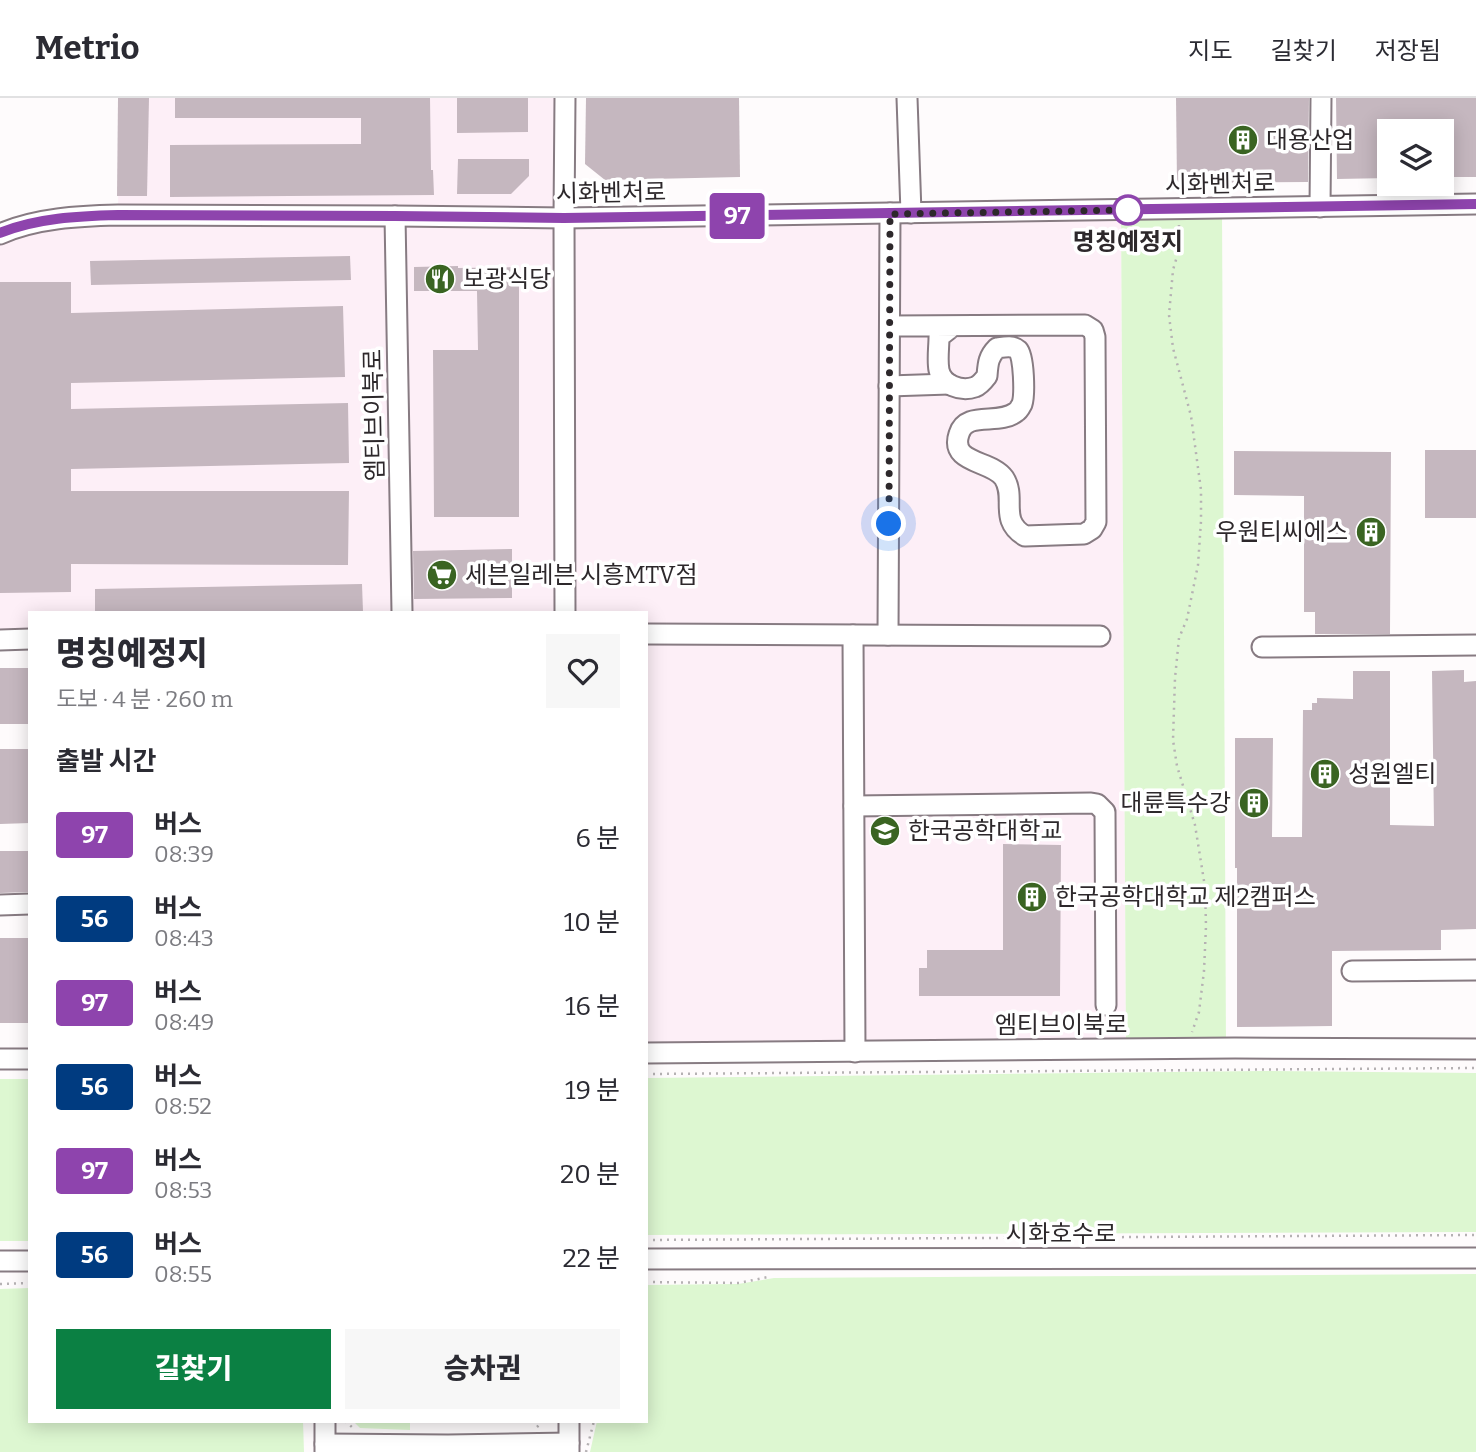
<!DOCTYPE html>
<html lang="ko">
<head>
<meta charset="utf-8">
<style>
  body { margin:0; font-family:Bitter,"Noto Sans KR",serif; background:#f7f7f7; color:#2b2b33; height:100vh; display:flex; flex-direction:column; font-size:26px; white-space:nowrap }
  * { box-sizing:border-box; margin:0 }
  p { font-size:23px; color:#7c7c81 }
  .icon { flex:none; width:38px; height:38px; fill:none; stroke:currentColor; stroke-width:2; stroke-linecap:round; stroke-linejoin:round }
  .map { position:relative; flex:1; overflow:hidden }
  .sheet { position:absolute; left:28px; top:513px; width:620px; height:812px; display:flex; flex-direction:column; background:#fff; border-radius:0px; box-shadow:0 4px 18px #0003 }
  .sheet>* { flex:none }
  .badge { padding:0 14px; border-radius:5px; font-size:24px; line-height:46px }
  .buttons { position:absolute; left:1377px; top:21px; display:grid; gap:14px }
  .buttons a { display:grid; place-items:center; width:77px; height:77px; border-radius:0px; background:#fff; box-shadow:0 4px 18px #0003; font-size:35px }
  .you { position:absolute; width:35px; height:35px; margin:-18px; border:5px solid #fff; border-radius:50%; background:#1a73e8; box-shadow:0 0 0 10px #1a73e833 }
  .map>.badge { position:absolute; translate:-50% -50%; box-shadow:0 0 0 4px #fff }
  h2 { padding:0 28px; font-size:26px; line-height:63px }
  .round { display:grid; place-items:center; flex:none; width:74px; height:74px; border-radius:0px; background:#f7f7f7 }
  .summary { display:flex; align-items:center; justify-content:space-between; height:119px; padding:0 28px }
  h1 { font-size:33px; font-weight:800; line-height:52px }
  .button { display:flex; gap:14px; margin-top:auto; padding:14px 28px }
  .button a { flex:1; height:80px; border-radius:0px; background:#0b8043; color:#fff; font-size:28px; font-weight:800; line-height:80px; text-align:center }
  .button a+a { background:#f7f7f7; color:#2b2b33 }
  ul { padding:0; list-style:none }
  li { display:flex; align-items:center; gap:21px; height:84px; padding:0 28px }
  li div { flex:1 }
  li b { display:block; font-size:26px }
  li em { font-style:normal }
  li .badge { min-width:77px; font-weight:700; text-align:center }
  header { display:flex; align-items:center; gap:42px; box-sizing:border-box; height:98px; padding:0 35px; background:#fff; border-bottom:2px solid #e1e1e2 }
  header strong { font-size:33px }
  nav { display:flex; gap:38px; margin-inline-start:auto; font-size:24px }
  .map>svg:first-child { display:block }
  .built { fill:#fdeff7 }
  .green { fill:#ddf7d1 }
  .building { fill:#c5b7bf }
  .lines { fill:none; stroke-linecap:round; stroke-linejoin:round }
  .minor-casing { stroke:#877b82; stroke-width:23 }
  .path { stroke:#b5b1b3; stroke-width:2.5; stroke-dasharray:2 5; stroke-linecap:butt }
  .minor { stroke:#fff; stroke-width:19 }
  .line-casing { stroke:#fff; stroke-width:16 }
  .line { stroke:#8e44ad; stroke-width:10 }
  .walk { stroke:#2d282b; stroke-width:7; stroke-dasharray:0 12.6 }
  .stop-dot { fill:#fff; stroke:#8e44ad; stroke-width:3.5 }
  .labels { text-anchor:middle; stroke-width:7; stroke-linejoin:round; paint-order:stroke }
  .poi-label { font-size:24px; fill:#2d282b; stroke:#fff; text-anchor:start }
  .street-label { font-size:24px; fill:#2d282b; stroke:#fff }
  .stop-label { font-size:24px; font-weight:bold; fill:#2d282b; stroke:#fff }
</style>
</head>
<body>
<header>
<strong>Metrio</strong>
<nav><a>지도</a><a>길찾기</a><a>저장됨</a></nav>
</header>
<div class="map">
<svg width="1476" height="1354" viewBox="0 0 1476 1354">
  <rect width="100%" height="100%" fill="#fefbfc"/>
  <polygon class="built" points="119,0 565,0 564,120 1121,112 1126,952 646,955 646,514 30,514 30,540 0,540 0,136 118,117"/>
  <g class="green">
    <polygon points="1222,111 1226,951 1126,952 1121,112"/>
    <polygon points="1264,973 1476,975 1476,1134 646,1137 646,980"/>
    <rect x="0" y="981" width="30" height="162"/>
    <polygon points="1476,1176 1476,1354 590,1354 597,1323 646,1323 646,1187 738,1186 774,1180"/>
    <polygon points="30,1190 30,1323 303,1323 304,1354 0,1354 0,1191"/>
    <polygon points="353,1323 410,1323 410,1332 360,1330"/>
  </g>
  <g class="building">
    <polygon points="118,0 149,0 147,98 117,98"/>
    <polygon points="175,0 430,0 431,72 433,72 434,97 170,99 170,47 361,46 361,20 175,20"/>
    <polygon points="457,0 528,0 528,34 457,35"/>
    <polygon points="586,0 739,0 740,79 605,82 585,66"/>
    <polygon points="1176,0 1309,0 1308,84 1177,85"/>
    <polygon points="1336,0 1476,0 1476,79 1442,79 1442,33 1390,33 1390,80 1337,81"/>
    <polygon points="458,61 529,61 529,78 511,96 457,96"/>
    <polygon points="350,158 351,182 91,187 90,163"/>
    <polygon points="458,168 458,170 519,169 519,419 434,419 433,252 478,252 477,193 414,193 414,169"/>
    <polygon points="0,184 71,184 71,215 343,208 345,279 71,285 71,311 348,305 349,365 71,371 71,393 349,393 348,467 71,466 71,494 0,495"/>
    <rect x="1425" y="352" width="51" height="68"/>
    <polygon points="1234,353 1391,354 1390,536 1315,536 1315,514 1304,514 1304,398 1234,397"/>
    <polygon points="512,451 512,500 414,501 413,453"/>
    <polygon points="362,486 363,514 95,514 95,491"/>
    <rect x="0" y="570" width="30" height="56"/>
    <polygon points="1464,572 1464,584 1476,583 1476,831 1441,832 1441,852 1332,853 1332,928 1237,929 1237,770 1235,770 1235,640 1273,640 1272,739 1302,739 1303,612 1312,612 1312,605 1317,605 1317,600 1353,601 1353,573 1390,573 1390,727 1434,728 1432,573"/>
    <polygon points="0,651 30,651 30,725 0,726"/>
    <polygon points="1003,746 1061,747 1060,898 919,898 919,870 927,870 927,852 1003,852"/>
    <polygon points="0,753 30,753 30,794 0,795"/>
    <rect x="0" y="840" width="30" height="85"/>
  </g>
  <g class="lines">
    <g class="minor-casing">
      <g id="minor">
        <polyline points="907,0 911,115"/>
        <polyline points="1320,109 1321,0"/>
        <polyline points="395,118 402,514"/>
        <path d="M0,136c36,-16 79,-18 118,-19l277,1 169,2 912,-14"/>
        <path d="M890,228l195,-1 8,5 2,7 1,185 -4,7 -8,5 -59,2c-27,-16 -8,-38 -21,-58 -12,-18 -55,-14 -45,-44 7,-24 40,-8 57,-22 2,-1 5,-6 6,-8 3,-9 2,-48 -4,-54 -5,-5 -14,-3 -21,-2 -9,9 -9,16 -10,28 -3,4 -7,9 -12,11 -14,5 -33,-2 -36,-17 -2,-10 0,-23 0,-33l14,-11"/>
        <polyline points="889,288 949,286"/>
        <polyline points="565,514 564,120 565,0"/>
        <polyline points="646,536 1100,538"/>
        <polyline points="853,537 855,954"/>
        <polyline points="888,537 890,115"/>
        <polyline points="0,542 30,541"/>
        <polyline points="1262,549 1476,547"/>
        <polyline points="854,708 1091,705 1097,706 1105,714 1106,907"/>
        <polyline points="0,807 30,806"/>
        <polyline points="1352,873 1476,872"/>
        <polyline points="646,955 1235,950 1476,951"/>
        <polyline points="0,961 30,961"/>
        <polyline points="646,1161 1476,1160"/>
        <polyline points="0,1163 30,1163"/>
        <polyline points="325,1323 325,1354"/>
        <polyline points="569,1323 569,1354"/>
        <polyline points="325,1346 448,1347 569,1345"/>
      </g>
    </g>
    <g class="path">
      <polyline points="1179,127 1178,155 1173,172 1169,217 1173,250 1191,318 1201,392 1201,423 1198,467 1187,521 1179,540 1175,580 1173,642 1177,668 1195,727 1205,789 1206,828 1204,873 1199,914 1192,934"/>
      <polyline points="646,976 1476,970"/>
      <polyline points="646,1142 1476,1137"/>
      <polyline points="646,1184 739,1185 768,1179"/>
      <polyline points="0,1186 30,1185"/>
      <polyline points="345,1323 353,1330"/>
      <polyline points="537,1329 543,1323"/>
      <polyline points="586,1354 594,1323"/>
    </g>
    <use href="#minor" class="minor"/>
  </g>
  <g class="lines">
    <g class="line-casing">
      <path id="line" d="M0,135c36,-15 79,-17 118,-18l277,1 169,2 912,-14"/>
    </g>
    <use href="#line" class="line"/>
    <polyline class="walk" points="889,426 890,116 1128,112"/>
  </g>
  <defs>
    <g id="building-disc" transform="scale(1.575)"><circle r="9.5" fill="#3a6422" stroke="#fff"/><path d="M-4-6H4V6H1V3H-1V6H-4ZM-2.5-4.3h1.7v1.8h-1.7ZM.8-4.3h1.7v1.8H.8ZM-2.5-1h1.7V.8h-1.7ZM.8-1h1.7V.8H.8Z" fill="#fff"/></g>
    <g id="restaurant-disc" transform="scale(1.575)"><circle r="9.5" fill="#3a6422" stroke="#fff"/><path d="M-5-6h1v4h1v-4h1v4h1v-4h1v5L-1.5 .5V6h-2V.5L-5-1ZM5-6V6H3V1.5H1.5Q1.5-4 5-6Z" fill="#fff"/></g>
    <g id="supermarket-disc" transform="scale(1.575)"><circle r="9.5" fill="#3a6422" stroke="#fff"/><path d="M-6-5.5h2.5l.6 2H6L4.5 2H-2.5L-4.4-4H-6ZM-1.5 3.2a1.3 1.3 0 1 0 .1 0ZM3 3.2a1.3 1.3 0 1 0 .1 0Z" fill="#fff"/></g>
    <g id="university-disc" transform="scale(1.575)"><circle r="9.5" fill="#3a6422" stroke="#fff"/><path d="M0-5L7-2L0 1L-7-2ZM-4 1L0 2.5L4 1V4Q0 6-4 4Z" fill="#fff"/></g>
  </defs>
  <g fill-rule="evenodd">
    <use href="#building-disc" x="1243" y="42"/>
    <use href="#restaurant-disc" x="440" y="181"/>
    <use href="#building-disc" x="1371" y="434"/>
    <use href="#supermarket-disc" x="442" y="477"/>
    <use href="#building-disc" x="1325" y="676"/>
    <use href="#building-disc" x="1254" y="705"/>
    <use href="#university-disc" x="885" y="733"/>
    <use href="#building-disc" x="1032" y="799"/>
  </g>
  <circle class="stop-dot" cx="1128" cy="112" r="14"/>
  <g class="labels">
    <g class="poi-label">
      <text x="1266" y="50">대용산업</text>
      <text x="463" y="189">보광식당</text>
      <text x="1348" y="442" text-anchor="end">우원티씨에스</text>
      <text x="465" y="485">세븐일레븐 시흥MTV점</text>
      <text x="1348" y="684">성원엘티</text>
      <text x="1231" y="713" text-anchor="end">대륜특수강</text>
      <text x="908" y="741">한국공학대학교</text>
      <text x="1055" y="807">한국공학대학교 제2캠퍼스</text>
    </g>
    <g class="street-label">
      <text transform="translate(1220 86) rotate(-1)" y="8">시화벤처로</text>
      <text transform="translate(611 95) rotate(-1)" y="8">시화벤처로</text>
      <text transform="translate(374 317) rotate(-91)" y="8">엠티브이북로</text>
      <text x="1061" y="935">엠티브이북로</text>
      <text x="1061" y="1144">시화호수로</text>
    </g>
    <g class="stop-label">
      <text x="1128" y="152">명칭예정지</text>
    </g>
  </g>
</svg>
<div class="buttons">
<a><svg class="icon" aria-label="layers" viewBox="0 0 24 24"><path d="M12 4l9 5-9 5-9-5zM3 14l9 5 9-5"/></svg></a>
</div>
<div class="you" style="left:889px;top:426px"></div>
<b class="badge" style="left:737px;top:118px;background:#8e44ad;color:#fff">97</b>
<section class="sheet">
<div class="summary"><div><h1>명칭예정지</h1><p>도보 · 4 분 · 260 m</p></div><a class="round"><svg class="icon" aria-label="heart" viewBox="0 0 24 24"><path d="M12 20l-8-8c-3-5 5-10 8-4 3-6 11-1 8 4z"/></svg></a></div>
<h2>출발 시간</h2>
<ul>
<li><span class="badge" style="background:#8e44ad;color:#fff">97</span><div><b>버스</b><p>08:39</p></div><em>6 분</em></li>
<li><span class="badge" style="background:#003b80;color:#fff">56</span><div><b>버스</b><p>08:43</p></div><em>10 분</em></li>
<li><span class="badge" style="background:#8e44ad;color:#fff">97</span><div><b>버스</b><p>08:49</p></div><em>16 분</em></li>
<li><span class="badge" style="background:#003b80;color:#fff">56</span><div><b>버스</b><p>08:52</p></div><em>19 분</em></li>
<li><span class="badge" style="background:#8e44ad;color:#fff">97</span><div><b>버스</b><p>08:53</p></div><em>20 분</em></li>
<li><span class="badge" style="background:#003b80;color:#fff">56</span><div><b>버스</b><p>08:55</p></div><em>22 분</em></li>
</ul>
<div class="button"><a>길찾기</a><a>승차권</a></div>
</section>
</div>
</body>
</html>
